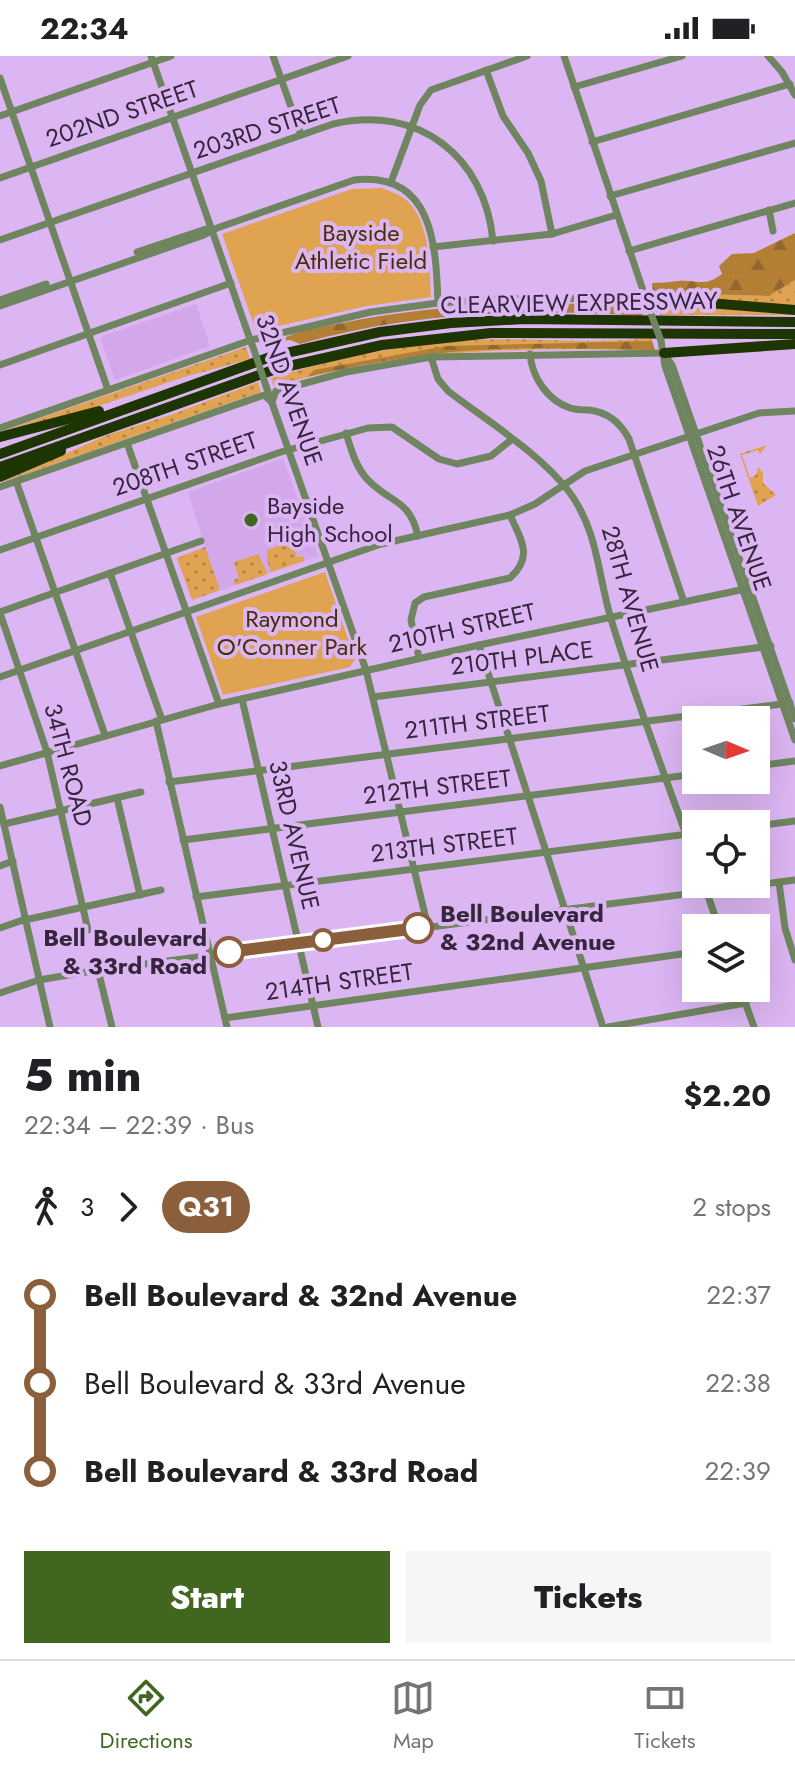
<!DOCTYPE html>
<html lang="en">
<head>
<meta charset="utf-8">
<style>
  body { margin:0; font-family:Jost,sans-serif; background:#f6f6f6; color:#202124; height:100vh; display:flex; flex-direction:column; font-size:30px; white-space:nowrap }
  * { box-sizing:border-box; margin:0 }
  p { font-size:26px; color:#757577 }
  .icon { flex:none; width:44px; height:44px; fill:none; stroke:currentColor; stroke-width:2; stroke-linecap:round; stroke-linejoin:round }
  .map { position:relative; height:971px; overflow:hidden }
  .side { display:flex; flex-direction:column; background:#fff; flex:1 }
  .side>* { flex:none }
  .badge { padding:0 16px; border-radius:26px; font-size:28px; line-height:52px }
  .needle { width:52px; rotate:92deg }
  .tools { position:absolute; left:682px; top:650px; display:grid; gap:16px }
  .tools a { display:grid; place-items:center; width:88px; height:88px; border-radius:0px; background:#fff; box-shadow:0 8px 32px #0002; font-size:40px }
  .map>.badge { position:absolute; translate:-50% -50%; box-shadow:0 0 0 4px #fff }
  .legs { display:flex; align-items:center; gap:12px; height:88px; padding:0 24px; font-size:26px }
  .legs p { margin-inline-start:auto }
  .overview { display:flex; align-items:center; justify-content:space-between; height:136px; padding:0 24px }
  h1 { font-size:44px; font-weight:800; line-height:60px }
  .cta { display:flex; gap:16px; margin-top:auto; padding:16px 24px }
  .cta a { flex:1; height:92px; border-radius:0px; background:#41661f; color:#fff; font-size:32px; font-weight:800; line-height:92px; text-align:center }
  .cta a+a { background:#f6f6f6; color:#202124 }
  ul { padding:0 24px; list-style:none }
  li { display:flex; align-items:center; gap:28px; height:88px; font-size:30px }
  li i { display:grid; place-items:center; width:12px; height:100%; margin:0 10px; background:currentColor }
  li i::after { content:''; width:20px; height:20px; margin:-10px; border:6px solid; border-radius:50%; background:#fff }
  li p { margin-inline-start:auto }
  li:first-child i { background:linear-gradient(#0000 50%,currentColor 0) }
  li:last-child i { background:linear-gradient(currentColor 50%,#0000 0) }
  .status { display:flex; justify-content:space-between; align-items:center; height:56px; padding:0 40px; background:#fff; direction:ltr }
  .status svg { height:22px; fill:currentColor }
  .tab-bar { display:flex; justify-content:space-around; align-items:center; height:112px; border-top:2px solid #e0e0e0; background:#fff; font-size:22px; color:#757577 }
  .tab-bar a { display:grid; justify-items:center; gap:4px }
  .tab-bar .selected { color:#41661f }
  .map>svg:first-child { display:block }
  .built { fill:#d2a8eb }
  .grass { fill:url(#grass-dots) }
  .forest { fill:url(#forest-firs) }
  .green { fill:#dfa351 }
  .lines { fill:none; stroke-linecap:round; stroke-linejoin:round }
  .minor { stroke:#6f855f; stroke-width:7 }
  .highway { stroke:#1c3501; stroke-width:10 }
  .minor-bridge { stroke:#6f855f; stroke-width:7 }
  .line-1-casing { stroke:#fff; stroke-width:18 }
  .line-1 { stroke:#8b5e3c; stroke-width:12 }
  .poi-dot { fill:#41661f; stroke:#dcb5f3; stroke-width:3 }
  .stop-1-dot { fill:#fff; stroke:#8b5e3c; stroke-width:4 }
  .labels { text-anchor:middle; stroke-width:8; stroke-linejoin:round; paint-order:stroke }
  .street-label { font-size:24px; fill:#35263d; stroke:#dcb5f3 }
  .park-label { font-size:24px; fill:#4a2f04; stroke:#dcb5f3 }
  .poi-label { font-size:24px; fill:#35263d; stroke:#dcb5f3; text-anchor:start }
  .stop-label { font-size:24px; font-weight:bold; fill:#35263d; stroke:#dcb5f3; text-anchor:start }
</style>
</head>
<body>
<div class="status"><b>22:34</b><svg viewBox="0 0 49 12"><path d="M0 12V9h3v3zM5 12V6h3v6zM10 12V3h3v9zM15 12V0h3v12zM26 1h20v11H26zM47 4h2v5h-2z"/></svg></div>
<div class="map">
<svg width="795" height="971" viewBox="0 0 795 971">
  <defs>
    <pattern id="grass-dots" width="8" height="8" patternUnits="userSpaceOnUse" patternTransform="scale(2)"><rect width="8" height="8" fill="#dfa351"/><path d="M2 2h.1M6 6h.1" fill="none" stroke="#b68544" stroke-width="1.8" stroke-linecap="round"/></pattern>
    <pattern id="forest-firs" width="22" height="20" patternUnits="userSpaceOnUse" patternTransform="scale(2)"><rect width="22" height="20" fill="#b27f35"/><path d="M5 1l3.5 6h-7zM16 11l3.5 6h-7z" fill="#92682e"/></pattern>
  </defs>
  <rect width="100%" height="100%" fill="#dcb5f3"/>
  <g class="built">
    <polygon points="196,248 210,290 115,324 100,281"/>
    <polygon points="283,402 318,500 192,544 177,502 205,491 188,436"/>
  </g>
  <g class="grass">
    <polygon points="795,224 795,252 655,242 653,237 769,240"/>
    <polygon points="656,248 795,258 795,259 660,259"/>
    <path d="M651,282l4,12c-129,-2 -256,-3 -381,37l-3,-9c64,-19 130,-34 197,-38 60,-3 123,5 183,-2z"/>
    <polygon points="246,291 250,303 181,322 87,354 0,376"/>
    <polygon points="258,326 261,336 0,427 105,380 173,358"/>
    <polygon points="767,389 760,398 758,394 742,399 750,422 756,419 758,411 763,417 763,427 776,439 758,450 740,398"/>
    <polygon points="291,486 297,501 303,500 304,505 271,516 267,504 267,494"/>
    <polygon points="205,491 220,534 192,544 177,502"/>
    <polygon points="258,498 268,518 235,529 234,524 239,522 234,506"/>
  </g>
  <g class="forest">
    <path d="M795,177v47l-26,16 -116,-3 -1,-10c9,0 17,-1 26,-2 20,-2 25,7 44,-7l-3,-8 13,-12 22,-1z"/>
    <path d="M539,247l100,2 4,11c-114,-8 -233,-4 -343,28l-10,-4 -12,1c17,-10 39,-13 59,-17 67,-14 133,-20 202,-21z"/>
    <path d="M652,285l3,9c-68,-1 -136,-4 -203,2 -49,5 -97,14 -145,25l7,-7 132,-24z"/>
  </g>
  <g class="green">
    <path d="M382,132c7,3 17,6 23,11 26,21 24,69 26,98l-64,9 -111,25 -34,-97 130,-45z"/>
    <polygon points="325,516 355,603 350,611 223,639 196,561"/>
  </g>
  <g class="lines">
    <g class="minor">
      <polyline points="151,0 252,289"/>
      <polyline points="273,0 301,79"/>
      <polyline points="564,0 650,255"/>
      <polyline points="768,0 782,16 795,39"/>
      <polyline points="486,14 503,60 528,97 541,125 552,178"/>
      <polyline points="0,22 108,334"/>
      <polyline points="574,31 682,0"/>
      <polyline points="0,60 171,0"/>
      <polyline points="592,86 790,28"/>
      <polyline points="0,122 348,0"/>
      <polyline points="391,126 420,49 431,34 527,0"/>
      <polyline points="610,140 795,87"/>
      <polyline points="769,154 773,175"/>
      <path d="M0,184l333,-116c85,-20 152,32 160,117"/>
      <polyline points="433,191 552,178 616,159"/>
      <polyline points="629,195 795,147"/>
      <polyline points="137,196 206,173 211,174"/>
      <polyline points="0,244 46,228"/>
      <path d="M0,250l204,-71 13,-7 137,-48c79,-9 82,65 84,123"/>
      <polyline points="661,285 665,310 795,684"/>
      <path d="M530,298c2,23 17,46 40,54 6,2 12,2 19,2 19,2 31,12 40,29l55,163"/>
      <polyline points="665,299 672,309 795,663"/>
      <path d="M431,301l7,22 10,12c39,30 92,62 122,102 28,38 28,83 41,126 25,82 56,162 85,243"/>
      <polyline points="0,309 231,227"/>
      <polyline points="266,330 366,614 428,871"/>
      <polyline points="0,372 251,284 371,256 438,247 503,243 646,242"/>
      <path d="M346,377c5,16 10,35 22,47 23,24 41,18 50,56"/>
      <polyline points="127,387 219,648"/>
      <polyline points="16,425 105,679"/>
      <polyline points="0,431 264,339 272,346 276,335 346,316 431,301 664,297"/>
      <polyline points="0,494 281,396 368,372 392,371 439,403 457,408 491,400 511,384"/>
      <polyline points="110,517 162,664"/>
      <polyline points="0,556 201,485"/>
      <polyline points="0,557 47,696 88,874"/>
      <polyline points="479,589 603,971"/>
      <path d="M419,602l-8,-38 4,-17 9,-6 86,-19c24,-22 11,-38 0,-63"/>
      <polyline points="0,621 381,488 510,459 535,448 585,415 759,357 795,355"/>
      <polyline points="373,641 771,590"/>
      <polyline points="242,643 318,971"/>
      <polyline points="156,665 227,971"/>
      <polyline points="0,710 219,648 479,589 750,532"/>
      <polyline points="756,710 795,705"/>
      <polyline points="169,726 790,647"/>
      <polyline points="117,742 140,839"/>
      <polyline points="0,751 50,971"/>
      <polyline points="4,768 141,736"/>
      <polyline points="756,770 795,765"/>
      <polyline points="183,784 696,718"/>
      <polyline points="0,810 13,805"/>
      <polyline points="779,826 785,872 795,904"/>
      <polyline points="704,828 719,872"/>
      <polyline points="196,841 696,777"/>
      <polyline points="0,872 20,865 161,834"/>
      <polyline points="98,914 112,971"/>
      <polyline points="740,932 754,971"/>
      <polyline points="0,937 39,924 98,914 795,824"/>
      <polyline points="225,962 696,896"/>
      <polyline points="608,971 746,947"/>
    </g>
    <g class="highway">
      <polyline points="646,242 795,254"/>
      <polyline points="664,297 795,288"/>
      <polyline points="0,381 99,355"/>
      <polyline points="0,398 273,300 380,276 451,267 524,263 795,266"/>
      <polyline points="0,411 276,313 382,289 491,277 795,278"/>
      <polyline points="0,421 61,395"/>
    </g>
    <g class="minor-bridge">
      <polyline points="650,255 661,285"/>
      <polyline points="253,291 266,330"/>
    </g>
  </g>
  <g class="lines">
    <g class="line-1-casing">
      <polyline id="line-1" points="229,896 418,872"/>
    </g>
    <use href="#line-1" class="line-1"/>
  </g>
  <circle class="poi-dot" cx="251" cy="464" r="8"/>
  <g class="stop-1-dot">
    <circle cx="418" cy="872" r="14"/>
    <circle cx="323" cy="884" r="10"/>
    <circle cx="229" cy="896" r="14"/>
  </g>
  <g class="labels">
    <g class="street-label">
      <text transform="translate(122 58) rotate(-19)" y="8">202ND STREET</text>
      <text transform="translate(267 72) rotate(-18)" y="8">203RD STREET</text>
      <text transform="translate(579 247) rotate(-1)" y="8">CLEARVIEW EXPRESSWAY</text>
      <text transform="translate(289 334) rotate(71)" y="8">32ND AVENUE</text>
      <text transform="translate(185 408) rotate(-19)" y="8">208TH STREET</text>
      <text transform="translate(739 462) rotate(71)" y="8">26TH AVENUE</text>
      <text transform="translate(630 543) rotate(74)" y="8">28TH AVENUE</text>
      <text transform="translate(462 572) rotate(-13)" y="8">210TH STREET</text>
      <text transform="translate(522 602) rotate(-7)" y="8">210TH PLACE</text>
      <text transform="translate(477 666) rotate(-7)" y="8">211TH STREET</text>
      <text transform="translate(68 709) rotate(75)" y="8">34TH ROAD</text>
      <text transform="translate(437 731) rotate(-7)" y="8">212TH STREET</text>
      <text transform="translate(294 779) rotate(77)" y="8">33RD AVENUE</text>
      <text transform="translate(444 789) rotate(-7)" y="8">213TH STREET</text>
      <text transform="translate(339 926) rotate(-8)" y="8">214TH STREET</text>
    </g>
    <g class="park-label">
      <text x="361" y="185">Bayside<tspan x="361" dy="28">Athletic Field</tspan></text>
      <text x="292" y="571">Raymond<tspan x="292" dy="28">O'Conner Park</tspan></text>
    </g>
    <g class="poi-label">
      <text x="267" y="458">Bayside<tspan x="267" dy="28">High School</tspan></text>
    </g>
    <g class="stop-label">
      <text x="440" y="866">Bell Boulevard<tspan x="440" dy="28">&amp; 32nd Avenue</tspan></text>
      <text x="207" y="890" text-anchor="end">Bell Boulevard<tspan x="207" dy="28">&amp; 33rd Road</tspan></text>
    </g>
  </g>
</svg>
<div class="tools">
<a><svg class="needle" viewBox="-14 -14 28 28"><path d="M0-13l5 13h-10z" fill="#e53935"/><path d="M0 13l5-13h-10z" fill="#757577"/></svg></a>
<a><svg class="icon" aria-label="locate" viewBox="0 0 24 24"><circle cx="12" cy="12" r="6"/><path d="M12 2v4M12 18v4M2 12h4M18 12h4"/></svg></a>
<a><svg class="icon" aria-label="layers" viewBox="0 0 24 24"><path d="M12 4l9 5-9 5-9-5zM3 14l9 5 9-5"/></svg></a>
</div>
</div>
<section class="side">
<div class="overview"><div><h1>5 min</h1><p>22:34 – 22:39 · Bus</p></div><b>$2.20</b></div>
<div class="legs"><svg class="icon" aria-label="walk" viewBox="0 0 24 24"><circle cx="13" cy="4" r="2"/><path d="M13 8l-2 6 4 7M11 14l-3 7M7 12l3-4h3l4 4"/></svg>3<svg class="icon" aria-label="forward" viewBox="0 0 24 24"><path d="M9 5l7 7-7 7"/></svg><b class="badge" style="background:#8b5e3c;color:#fff">Q31</b><p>2 stops</p></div>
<ul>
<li><i style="color:#8b5e3c"></i><b>Bell Boulevard &amp; 32nd Avenue</b><p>22:37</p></li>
<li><i style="color:#8b5e3c"></i><span>Bell Boulevard &amp; 33rd Avenue</span><p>22:38</p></li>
<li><i style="color:#8b5e3c"></i><b>Bell Boulevard &amp; 33rd Road</b><p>22:39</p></li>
</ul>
<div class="cta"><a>Start</a><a>Tickets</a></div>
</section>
<nav class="tab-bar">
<a class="selected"><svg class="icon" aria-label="directions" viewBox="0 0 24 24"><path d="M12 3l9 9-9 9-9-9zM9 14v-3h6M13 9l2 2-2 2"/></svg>Directions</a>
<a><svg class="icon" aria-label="map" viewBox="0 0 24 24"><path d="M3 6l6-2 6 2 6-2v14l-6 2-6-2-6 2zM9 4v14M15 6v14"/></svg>Map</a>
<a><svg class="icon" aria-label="tickets" viewBox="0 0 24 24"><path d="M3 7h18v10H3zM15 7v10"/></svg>Tickets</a>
</nav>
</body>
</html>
